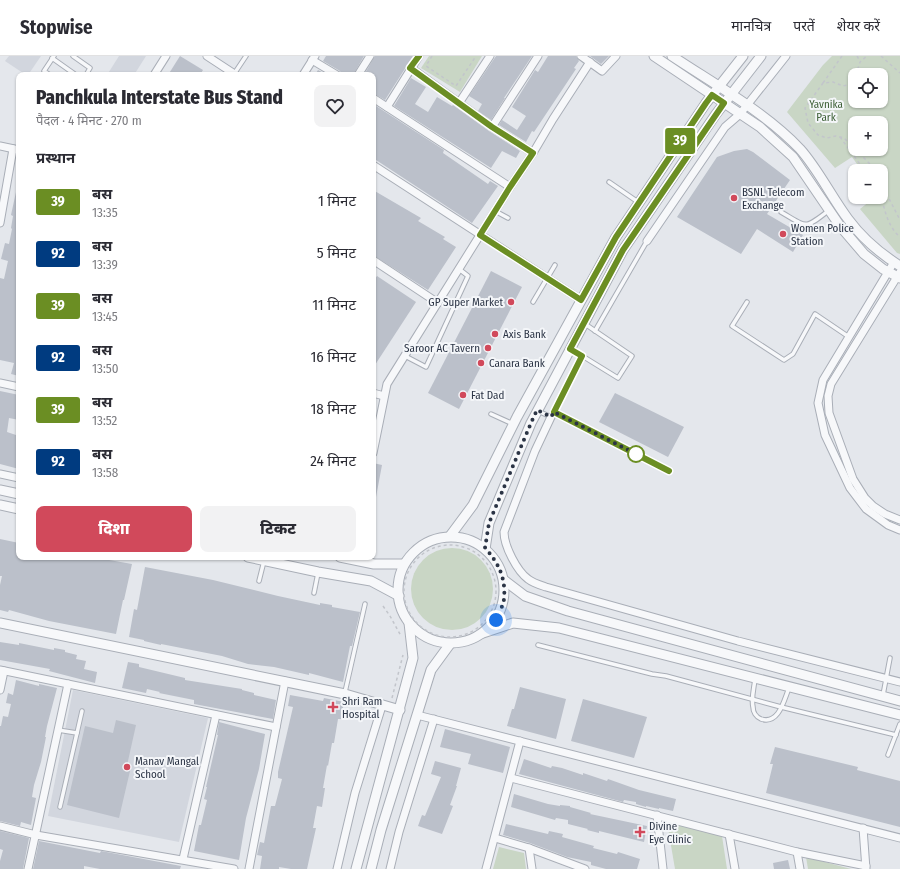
<!DOCTYPE html>
<html lang="hi">
<head>
<meta charset="utf-8">
<style>
  body { margin:0; font-family:"Fira Sans Condensed","Noto Sans Devanagari",sans-serif; background:#f2f2f3; color:#2b2b33; height:100vh; display:flex; flex-direction:column; font-size:15px; white-space:nowrap }
  * { box-sizing:border-box; margin:0 }
  p { font-size:13px; color:#7c7c81 }
  .icon { flex:none; width:22px; height:22px; fill:none; stroke:currentColor; stroke-width:2; stroke-linecap:round; stroke-linejoin:round }
  .map { position:relative; flex:1; overflow:hidden }
  .drawer { position:absolute; left:16px; top:16px; width:360px; height:488px; display:flex; flex-direction:column; background:#fff; border-radius:8px; box-shadow:0 1px 3px #0004 }
  .drawer>* { flex:none }
  .badge { padding:0 8px; border-radius:3px; font-size:14px; line-height:26px }
  .controls { position:absolute; left:848px; top:12px; display:grid; gap:8px }
  .controls a { display:grid; place-items:center; width:40px; height:40px; border-radius:8px; background:#fff; box-shadow:0 1px 3px #0004; font-size:20px }
  .you { position:absolute; width:20px; height:20px; margin:-10px; border:3px solid #fff; border-radius:50%; background:#1a73e8; box-shadow:0 0 0 6px #1a73e833 }
  .map>.badge { position:absolute; translate:-50% -50%; box-shadow:0 0 0 2px #fff }
  h2 { padding:0 20px; font-size:15px; line-height:36px }
  .round { display:grid; place-items:center; flex:none; width:42px; height:42px; border-radius:8px; background:#f2f2f3 }
  .overview { display:flex; align-items:center; justify-content:space-between; height:68px; padding:0 20px }
  h1 { font-size:19px; font-weight:800; line-height:30px }
  .button { display:flex; gap:8px; margin-top:auto; padding:8px 20px }
  .button a { flex:1; height:46px; border-radius:8px; background:#d1495b; color:#fff; font-size:16px; font-weight:800; line-height:46px; text-align:center }
  .button a+a { background:#f2f2f3; color:#2b2b33 }
  ul { padding:0; list-style:none }
  li { display:flex; align-items:center; gap:12px; height:52px; padding:0 20px }
  li div { flex:1 }
  li b { display:block; font-size:15px }
  li em { font-style:normal }
  li .badge { min-width:44px; font-weight:700; text-align:center }
  header { display:flex; align-items:center; gap:24px; box-sizing:border-box; height:56px; padding:0 20px; background:#fff; border-bottom:1px solid #e1e1e2 }
  header strong { font-size:19px }
  nav { display:flex; gap:22px; margin-inline-start:auto; font-size:14px }
  .map>svg:first-child { display:block }
  .built { fill:#d2d6de }
  .green { fill:#c9d6c5; fill-rule:evenodd }
  .building { fill:#bbc0ca }
  .lines { fill:none; stroke-linecap:round; stroke-linejoin:round }
  .service-casing { stroke:#a9aeb7; stroke-width:5.5 }
  .minor-casing { stroke:#a9aeb7; stroke-width:9 }
  .tertiary-casing { stroke:#a9aeb7; stroke-width:11 }
  .path { stroke:#c2c5cb; stroke-width:1.5; stroke-dasharray:3 3; stroke-linecap:butt }
  .service { stroke:#f7f8fa; stroke-width:3.5 }
  .minor { stroke:#f7f8fa; stroke-width:7 }
  .tertiary { stroke:#f7f8fa; stroke-width:9 }
  .line-casing { stroke:#fff; stroke-width:9 }
  .line { stroke:#6b8e23; stroke-width:6 }
  .walk { stroke:#2b3445; stroke-width:4; stroke-dasharray:0 7.2 }
  .poi-dot { fill:#d1495b; stroke:#f4f6f9; stroke-width:1.5 }
  .stop-dot { fill:#fff; stroke:#6b8e23; stroke-width:2 }
  .labels { text-anchor:middle; stroke-width:4; stroke-linejoin:round; paint-order:stroke }
  .park-label { font-size:11px; fill:#3f6138; stroke:#f4f6f9 }
  .poi-label { font-size:11px; fill:#2b3445; stroke:#f4f6f9; text-anchor:start }
</style>
</head>
<body>
<header>
<strong>Stopwise</strong>
<nav><a>मानचित्र</a><a>परतें</a><a>शेयर करें</a></nav>
</header>
<div class="map">
<svg width="900" height="813" viewBox="0 0 900 813">
  <rect width="100%" height="100%" fill="#e4e7ec"/>
  <g class="built">
    <polygon points="9,0 41,0 28,19 26,19 5,5"/>
    <polygon points="119,0 146,0 134,19 107,19"/>
    <polygon points="73,634 208,662 179,786 48,760"/>
  </g>
  <g class="green">
    <polygon points="429,0 482,0 460,36 421,12"/>
    <path d="M832,0h68v198l-3,-1 -37,-44 15,-12h6v-26h-19l-10,-14 -17,11 -48,-56 36,-47zM855,19h26v26h-26zM855,67h26v26h-26z"/>
    <circle cx="452" cy="533" r="41"/>
    <polygon points="667,766 722,780 727,813 675,813"/>
    <polygon points="499,791 524,797 526,813 493,813"/>
    <polygon points="806,801 851,813 808,813"/>
  </g>
  <g class="building">
    <polygon points="180,0 203,14 200,19 168,19"/>
    <polygon points="326,0 364,0 353,19 342,19 340,15 323,5"/>
    <polygon points="375,0 413,0 385,44 373,37 373,30 376,26 373,24 373,19 364,19"/>
    <polygon points="496,0 532,0 504,42 505,42 491,64 478,55 482,48 469,40"/>
    <polygon points="548,0 576,0 579,5 574,12 576,13 534,76 532,75 526,86 499,69 502,64 517,74 526,60 512,51 535,14 538,16"/>
    <polygon points="590,0 609,0 601,8"/>
    <polygon points="318,14 327,19 315,19"/>
    <polygon points="411,22 426,31 415,48 428,56 437,41 452,50 453,49 489,75 520,95 516,102 502,95 491,112 394,50"/>
    <polygon points="373,48 444,94 443,97 488,128 490,125 498,130 472,167 373,102"/>
    <polygon points="747,93 753,96 790,124 767,158 803,179 793,196 757,173 741,198 677,161 717,101 734,95"/>
    <polygon points="373,134 421,162 418,165 445,181 443,183 456,191 428,234 373,199"/>
    <polygon points="16,136 19,136 19,241 16,254 19,255 19,320 11,318 14,307 0,304 0,222 4,223 8,205 1,203 5,187 9,188 12,173 11,172 13,160 11,159"/>
    <polygon points="491,215 522,231 459,353 428,337"/>
    <polygon points="377,220 416,246 373,312 373,226"/>
    <polygon points="0,335 19,339 19,364 9,362 7,376 19,380 19,413 0,408"/>
    <polygon points="615,337 684,371 668,401 599,366"/>
    <polygon points="373,407 382,409 376,441 373,441"/>
    <polygon points="0,483 19,487 19,501 92,501 132,508 124,544 123,544 116,578 49,565 9,554 8,556 0,554 0,529 2,520 0,520"/>
    <polygon points="145,511 213,524 278,540 320,549 320,547 332,549 332,551 360,556 352,590 350,590 343,626 309,617 309,619 274,611 248,608 222,600 161,588 161,589 144,585 144,584 129,581 134,553 137,554"/>
    <polygon points="0,586 19,589 19,587 54,594 54,592 65,594 65,596 77,599 76,603 86,605 84,613 97,616 95,627 49,615 50,613 0,604"/>
    <polygon points="128,606 139,608 139,611 185,622 185,624 242,633 242,634 254,637 254,639 276,644 273,663 194,648 194,644 159,637 160,636 147,633 146,637 122,632"/>
    <polygon points="16,624 39,630 39,628 57,632 47,670 45,681 46,681 41,706 34,729 32,741 36,742 31,769 21,766 20,770 0,765 0,670 1,670 3,660 8,661 11,648 6,647 8,637 13,639"/>
    <polygon points="520,631 566,643 556,683 507,670 512,653 514,653"/>
    <polygon points="290,639 323,645 324,642 344,646 341,663 338,663 334,687 332,687 328,710 327,709 323,732 325,732 322,751 317,750 313,772 316,772 307,813 291,813 279,811 279,813 260,813 262,800 257,799 260,786 264,787 271,750 275,750 282,723 278,722 278,716 293,651 288,650"/>
    <polygon points="583,643 647,661 634,702 571,685"/>
    <polygon points="116,664 136,669 126,714 130,715 119,762 67,749 85,670 113,677"/>
    <polygon points="219,666 265,678 259,713 246,762 239,804 194,795 199,769 201,769 207,744 204,743 207,731 206,731 218,679 217,679"/>
    <polygon points="445,673 510,691 503,717 468,708 471,698 440,691"/>
    <polygon points="775,691 858,711 857,714 900,725 900,771 766,737 773,708 770,708"/>
    <polygon points="524,703 551,712 552,710 562,712 583,719 583,717 607,725 608,723 639,734 676,743 673,755 659,752 659,753 646,750 646,751 636,748 636,746 624,744 623,746 519,718"/>
    <polygon points="435,705 461,712 456,730 457,730 450,749 453,750 442,778 418,770 422,759 425,760 441,721 431,718"/>
    <polygon points="514,738 548,748 560,750 560,749 570,750 570,751 591,757 590,758 647,770 644,786 599,775 599,777 587,774 588,773 568,768 568,764 556,762 555,764 511,751"/>
    <polygon points="506,768 548,778 549,775 563,778 562,781 594,790 593,792 617,798 618,796 640,803 637,813 606,813 591,809 591,806 567,801 530,787 503,779"/>
    <polygon points="0,775 29,782 23,813 0,813 0,805 3,794 0,793"/>
    <polygon points="39,785 100,797 101,795 181,810 180,813 100,813 84,810 84,813 33,813"/>
    <polygon points="788,804 790,813 774,813 773,807"/>
  </g>
  <g class="lines">
    <g class="service-casing">
      <g id="service">
        <polyline points="73,0 90,12 86,19"/>
        <polyline points="52,2 76,19"/>
        <polyline points="234,18 246,0"/>
        <polyline points="50,19 44,15 54,0"/>
        <polyline points="609,126 638,146"/>
        <polyline points="495,155 508,162"/>
        <path d="M781,156c26,15 23,18 47,-1"/>
        <polyline points="533,246 555,209"/>
        <polyline points="747,246 732,270 784,304 793,298 815,258 849,281"/>
        <polyline points="595,275 647,185"/>
        <polyline points="571,293 618,322 632,300 585,268"/>
        <polyline points="405,300 426,311 468,220 459,213"/>
        <polyline points="538,355 551,361 582,300"/>
        <polyline points="554,356 669,415"/>
        <polyline points="491,358 513,368"/>
        <polyline points="259,525 264,505"/>
        <polyline points="314,537 318,517"/>
        <polyline points="538,589 652,618 666,620 781,651 896,679"/>
        <path d="M755,623c-1,9 -4,19 -2,28 0,5 3,10 8,12 18,6 23,-19 28,-31"/>
        <polyline points="345,636 365,548"/>
        <polyline points="883,639 890,602"/>
        <polyline points="58,674 77,677 82,655"/>
        <polyline points="888,699 900,668"/>
        <polyline points="60,751 77,677"/>
      </g>
    </g>
    <g class="minor-casing">
      <g id="minor">
        <polyline points="207,0 236,19"/>
        <polyline points="581,0 602,15 616,0"/>
        <polyline points="312,4 337,19"/>
        <polyline points="411,12 492,71 533,97"/>
        <polyline points="154,19 166,0"/>
        <polyline points="303,19 315,0"/>
        <polyline points="358,19 370,0"/>
        <polyline points="373,42 510,131"/>
        <polyline points="459,47 490,0"/>
        <polyline points="387,51 419,0"/>
        <polyline points="492,71 538,0"/>
        <polyline points="0,90 19,94"/>
        <polyline points="373,109 581,244"/>
        <polyline points="0,167 13,93"/>
        <polyline points="647,185 725,71 740,58 786,0"/>
        <polyline points="373,204 438,247"/>
        <polyline points="894,206 823,324 818,347 825,379 850,432 866,453 888,469 900,474"/>
        <polyline points="900,216 831,328 828,340 829,357 853,423 865,442 873,450 885,458 900,464"/>
        <polyline points="0,327 19,331"/>
        <polyline points="373,337 384,340"/>
        <path d="M551,361l-16,34 -31,81c0,14 13,39 24,47 5,4 12,6 18,8l192,54 162,41"/>
        <polyline points="373,397 387,328 510,131 533,97 553,63 590,6"/>
        <polyline points="0,418 19,422"/>
        <polyline points="0,614 276,671"/>
        <polyline points="0,634 4,615"/>
        <polyline points="417,659 900,782"/>
        <polyline points="511,722 797,796 866,810"/>
        <polyline points="657,759 663,813"/>
        <polyline points="0,770 36,779 234,813"/>
        <polyline points="863,772 866,813"/>
        <polyline points="729,778 735,813"/>
        <polyline points="495,782 529,792 585,813"/>
        <polyline points="529,792 532,813"/>
        <polyline points="797,796 800,813"/>
        <polyline points="183,803 216,659"/>
        <polyline points="28,813 68,628"/>
        <polyline points="249,813 285,625"/>
        <polyline points="337,813 355,737 382,650"/>
        <polyline points="390,813 399,776 434,663"/>
        <polyline points="486,813 520,685"/>
      </g>
    </g>
    <g class="tertiary-casing">
      <g id="tertiary">
        <polyline points="654,0 760,71 793,101 840,170 864,198 883,213 900,222"/>
        <path d="M672,0c42,28 93,56 128,93 18,20 32,49 48,70 14,19 33,35 52,47"/>
        <polyline points="0,434 19,438"/>
        <polyline points="0,449 19,453"/>
        <polyline points="450,480 473,449 517,361 616,181 706,47 743,0"/>
        <circle cx="451" cy="534" r="53"/>
        <polyline points="485,493 489,467 531,367 623,194 716,58 761,0"/>
        <polyline points="248,501 318,516 371,525 399,540"/>
        <polyline points="340,501 374,508 404,508"/>
        <polyline points="504,524 525,540 568,555 900,645"/>
        <polyline points="0,567 345,638 400,654"/>
        <polyline points="483,577 513,567 559,572 900,659"/>
        <polyline points="356,813 413,602 409,567"/>
        <polyline points="371,813 381,774 431,614 450,588"/>
      </g>
    </g>
    <g class="path">
      <polyline points="432,0 426,10 456,30 476,0"/>
      <polyline points="857,0 860,5"/>
      <polyline points="881,0 900,17"/>
      <polyline points="856,19 860,6 867,0"/>
      <polyline points="855,22 851,28 843,30 833,26 823,27 805,52 808,67 818,79 827,82 836,80 844,82 855,93"/>
      <polyline points="823,27 842,0"/>
      <polyline points="840,81 865,115"/>
      <polyline points="855,93 872,110 875,115"/>
      <polyline points="854,127 855,127"/>
      <polyline points="881,127 900,164"/>
      <path d="M881,138c3,15 7,33 19,43"/>
      <circle cx="450" cy="535" r="46"/>
      <polyline points="383,550 390,560 401,580"/>
      <polyline points="392,642 403,599"/>
    </g>
    <use href="#service" class="service"/>
    <use href="#minor" class="minor"/>
    <use href="#tertiary" class="tertiary"/>
  </g>
  <g class="lines">
    <g class="line-casing">
      <polyline id="line" points="419,0 410,12 492,71 533,97 510,131 480,179 581,244 616,181 706,47 712,39 724,47 623,194 570,293 582,300 554,356 669,415"/>
    </g>
    <use href="#line" class="line"/>
    <path class="walk" d="M496,564c3,-7 7,-14 8,-21 2,-20 -5,-36 -19,-51l4,-25 42,-100 6,-13 14,7 3,-5 82,42"/>
  </g>
  <g class="poi-dot">
    <circle cx="734" cy="142" r="4"/>
    <circle cx="783" cy="178" r="4"/>
    <circle cx="511" cy="246" r="4"/>
    <circle cx="495" cy="278" r="4"/>
    <circle cx="488" cy="292" r="4"/>
    <circle cx="481" cy="307" r="4"/>
    <circle cx="463" cy="339" r="4"/>
    <path d="M331 645h4v4h4v4h-4v4h-4v-4h-4v-4h4z"/>
    <circle cx="127" cy="711" r="4"/>
    <path d="M638 770h4v4h4v4h-4v4h-4v-4h-4v-4h4z"/>
  </g>
  <circle class="stop-dot" cx="636" cy="398" r="8"/>
  <g class="labels">
    <g class="park-label">
      <text x="826" y="52">Yavnika<tspan x="826" dy="13">Park</tspan></text>
    </g>
    <g class="poi-label">
      <text x="742" y="140">BSNL Telecom<tspan x="742" dy="13">Exchange</tspan></text>
      <text x="791" y="176">Women Police<tspan x="791" dy="13">Station</tspan></text>
      <text x="503" y="250" text-anchor="end">GP Super Market</text>
      <text x="503" y="282">Axis Bank</text>
      <text x="480" y="296" text-anchor="end">Saroor AC Tavern</text>
      <text x="489" y="311">Canara Bank</text>
      <text x="471" y="343">Fat Dad</text>
      <text x="342" y="649">Shri Ram<tspan x="342" dy="13">Hospital</tspan></text>
      <text x="135" y="709">Manav Mangal<tspan x="135" dy="13">School</tspan></text>
      <text x="649" y="774">Divine<tspan x="649" dy="13">Eye Clinic</tspan></text>
    </g>
  </g>
</svg>
<div class="controls">
<a><svg class="icon" aria-label="locate" viewBox="0 0 24 24"><circle cx="12" cy="12" r="6"/><path d="M12 2v4M12 18v4M2 12h4M18 12h4"/></svg></a>
<a>+</a>
<a>−</a>
</div>
<div class="you" style="left:496px;top:564px"></div>
<b class="badge" style="left:680px;top:85px;background:#6b8e23;color:#fff">39</b>
<section class="drawer">
<div class="overview"><div><h1>Panchkula Interstate Bus Stand</h1><p>पैदल · 4 मिनट · 270 m</p></div><a class="round"><svg class="icon" aria-label="heart" viewBox="0 0 24 24"><path d="M12 20l-8-8c-3-5 5-10 8-4 3-6 11-1 8 4z"/></svg></a></div>
<h2>प्रस्थान</h2>
<ul>
<li><span class="badge" style="background:#6b8e23;color:#fff">39</span><div><b>बस</b><p>13:35</p></div><em>1 मिनट</em></li>
<li><span class="badge" style="background:#003b80;color:#fff">92</span><div><b>बस</b><p>13:39</p></div><em>5 मिनट</em></li>
<li><span class="badge" style="background:#6b8e23;color:#fff">39</span><div><b>बस</b><p>13:45</p></div><em>11 मिनट</em></li>
<li><span class="badge" style="background:#003b80;color:#fff">92</span><div><b>बस</b><p>13:50</p></div><em>16 मिनट</em></li>
<li><span class="badge" style="background:#6b8e23;color:#fff">39</span><div><b>बस</b><p>13:52</p></div><em>18 मिनट</em></li>
<li><span class="badge" style="background:#003b80;color:#fff">92</span><div><b>बस</b><p>13:58</p></div><em>24 मिनट</em></li>
</ul>
<div class="button"><a>दिशा</a><a>टिकट</a></div>
</section>
</div>
</body>
</html>
